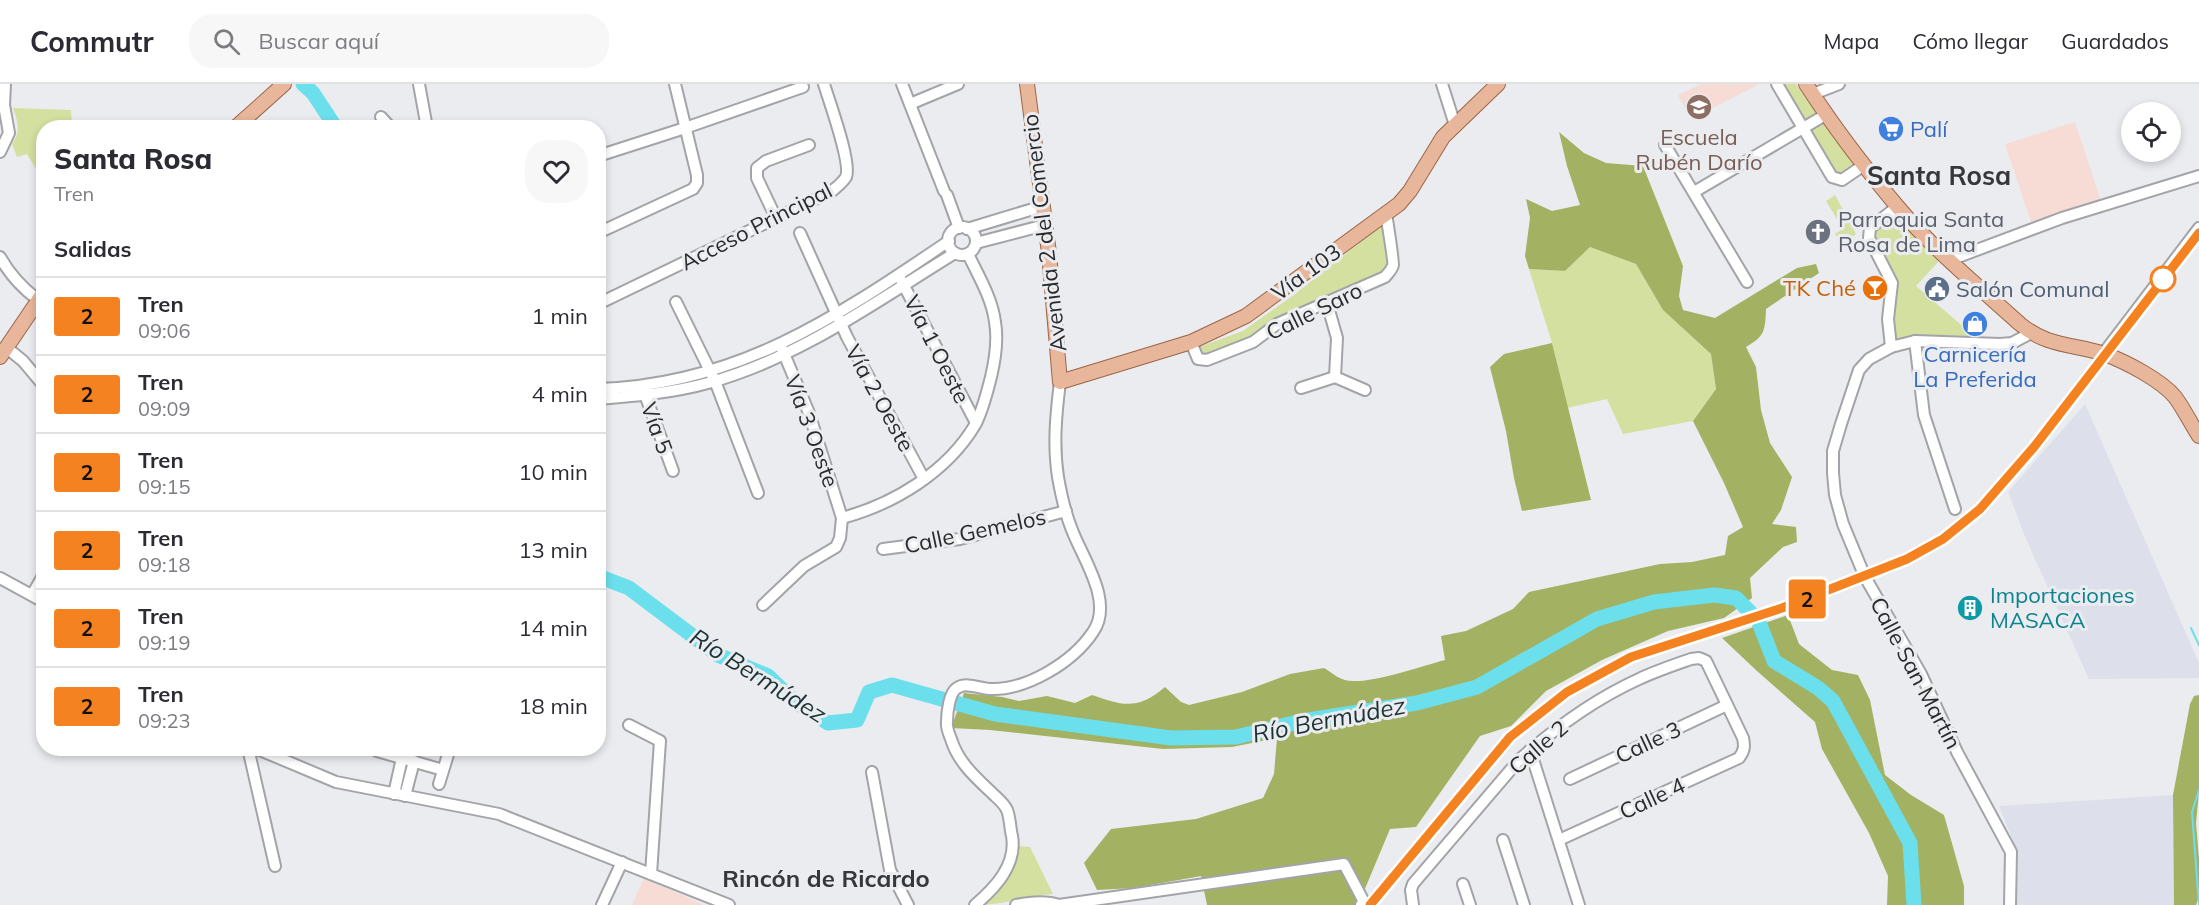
<!DOCTYPE html>
<html lang="es">
<head>
<meta charset="utf-8">
<style>
  body { margin:0; font-family:Mulish,sans-serif; background:#f7f7f7; color:#2b2b33; height:100vh; display:flex; flex-direction:column; font-size:22px; white-space:nowrap }
  * { box-sizing:border-box; margin:0 }
  p { font-size:20px; color:#7c7c81 }
  .icon { flex:none; width:33px; height:33px; fill:none; stroke:currentColor; stroke-width:2; stroke-linecap:round; stroke-linejoin:round }
  .map { position:relative; flex:1; overflow:hidden }
  .side { position:absolute; left:36px; top:36px; width:570px; height:636px; display:flex; flex-direction:column; background:#fff; border-radius:24px; box-shadow:0 3px 9px #0003 }
  .side>* { flex:none }
  .badge { padding:0 12px; border-radius:4px; font-size:21px; line-height:39px }
  .tools { position:absolute; left:2121px; top:18px; display:grid; gap:12px }
  .tools a { display:grid; place-items:center; width:60px; height:60px; border-radius:50%; background:#fff; box-shadow:0 3px 9px #0003; font-size:30px }
  .map>.badge { position:absolute; translate:-50% -50%; box-shadow:0 0 0 3px #fff }
  h2 { padding:0 18px; font-size:22px; line-height:54px }
  .round { display:grid; place-items:center; flex:none; width:63px; height:63px; border-radius:24px; background:#f7f7f7 }
  .headline { display:flex; align-items:center; justify-content:space-between; height:102px; padding:0 18px }
  h1 { font-size:28px; font-weight:800; line-height:45px }
  ul { padding:0; list-style:none }
  li { display:flex; align-items:center; gap:18px; height:78px; padding:0 18px; border-top:2px solid #e1e1e2 }
  li div { flex:1 }
  li b { display:block; font-size:22px }
  li em { font-style:normal }
  li .badge { min-width:66px; font-weight:700; text-align:center }
  header { display:flex; align-items:center; gap:36px; box-sizing:border-box; height:84px; padding:0 30px; background:#fff; border-bottom:2px solid #e1e1e2 }
  header strong { font-size:28px }
  nav { display:flex; gap:33px; margin-inline-start:auto; font-size:21px }
  .search { width:420px; height:54px; background:#f7f7f7; display:flex; align-items:center; gap:15px; box-sizing:border-box; padding:0 21px; border-radius:24px; color:#7c7c81; font-size:22px }
  .map>svg:first-child { display:block }
  .built { fill:#dde0eb }
  .education { fill:#f6dcd5 }
  .green { fill:#d3e0a0 }
  .forest { fill:#a3b162 }
  .lines { fill:none; stroke-linecap:round; stroke-linejoin:round }
  .stream { stroke:#6cdfec; stroke-width:2 }
  .river { stroke:#6cdfec; stroke-width:15 }
  .minor-casing { stroke:#a3a4a8; stroke-width:14 }
  .major-casing { stroke:#9b6648; stroke-width:16 }
  .minor { stroke:#fff; stroke-width:10 }
  .major { stroke:#e8b69a; stroke-width:14 }
  .rail { stroke:#606163; stroke-width:2; stroke-dasharray:12 6; stroke-linecap:butt }
  .line-casing { stroke:#fff; stroke-width:14 }
  .line { stroke:#f58220; stroke-width:9 }
  .stop-dot { fill:#fff; stroke:#f58220; stroke-width:3 }
  .labels { text-anchor:middle; stroke-width:6; stroke-linejoin:round; paint-order:stroke }
  .shop-label { font-size:22px; fill:#366cbe; stroke:#ebecf0; text-anchor:start }
  .education-label { font-size:22px; fill:#785e54; stroke:#ebecf0 }
  .worship-label { font-size:22px; fill:#5b616d; stroke:#ebecf0; text-anchor:start }
  .street-label { font-size:22px; fill:#292a2b; stroke:#ebecf0 }
  .food-label { font-size:22px; fill:#c56008; stroke:#ebecf0; text-anchor:end }
  .service-label { font-size:22px; fill:#4e5e75; stroke:#ebecf0; text-anchor:start }
  .culture-label { font-size:22px; fill:#0d838f; stroke:#ebecf0; text-anchor:start }
  .water-label { font-size:24px; font-style:italic; fill:#1d3235; stroke:#ebecf0 }
  .neighbourhood-label { font-size:24px; font-weight:bold; fill:#36373a; stroke:#ebecf0 }
  .quarter-label { font-size:26px; font-weight:bold; fill:#36373a; stroke:#ebecf0 }
</style>
</head>
<body>
<header>
<strong>Commutr</strong>
<div class="search"><svg class="icon" aria-label="search" viewBox="0 0 24 24"><circle cx="10" cy="10" r="6"/><path d="M15 15l6 6"/></svg>Buscar aquí</div>
<nav><a>Mapa</a><a>Cómo llegar</a><a>Guardados</a></nav>
</header>
<div class="map">
<svg width="2199" height="821" viewBox="0 0 2199 821">
  <rect width="100%" height="100%" fill="#ebecf0"/>
  <g class="built">
    <polygon points="2085,320 2199,579 2199,594 2089,595 2026,455 2008,408"/>
    <polygon points="2173,711 2174,821 2016,821 2018,770 1999,722"/>
  </g>
  <g class="education">
    <polygon points="1701,0 1760,0 1691,35 1678,11"/>
    <polygon points="2075,38 2101,117 2031,138 2005,60"/>
    <polygon points="644,794 702,820 702,821 632,821"/>
  </g>
  <g class="green">
    <polygon points="1778,0 1796,0 1855,83 1843,91 1834,90"/>
    <path d="M13,24l58,2 1,17 -28,1 -1,51h-1l-15,-25 -10,3 -5,-13c9,-12 6,-22 1,-36z"/>
    <polygon points="1835,111 1856,150 1841,160 1835,150 1843,145 1826,117"/>
    <polygon points="1892,131 1939,177 1916,202 1974,252 1922,251 1894,258 1890,239 1895,208 1873,154 1874,145"/>
    <polygon points="1382,141 1388,177 1387,183 1379,189 1273,237 1243,258 1203,273 1199,263 1243,247 1295,210"/>
    <polygon points="1590,163 1636,180 1663,226 1711,270 1716,305 1693,337 1623,350 1607,315 1567,324 1552,259 1529,185 1565,187"/>
    <path d="M1015,762l15,1 23,47c-25,2 -49,11 -75,11z"/>
  </g>
  <g class="forest">
    <path d="M1559,48l25,21 22,10 37,3 40,100 -4,30 4,14 32,8 82,-50 19,-4 3,9 -53,36c-1,22 -1,27 -20,38l10,20 5,43 9,33 22,34 -11,33 -9,14 24,3 1,15 -14,5 -33,31 2,20 -28,20 -56,13 -66,29 -56,31 -35,35 -31,10 -64,91 -26,2 -26,62 -10,14h-147l-6,-29 -67,12 -37,2 -13,-27 27,-34 85,-10 67,-21 11,-24 3,-36 -45,9 -69,2 -173,-19 -39,-2 13,-35 38,4 17,4 28,-5 28,7 17,-8c31,11 46,15 73,-8l16,15 8,3 53,-13 48,-18 34,-6c7,4 13,10 21,12 22,6 76,-14 100,-20l-4,-24 25,-5 47,-22 16,-17 131,-28 32,-2 33,-7 3,-19 15,-9 -19,-44 -31,-62 23,-32 -5,-35 -48,-44 -27,-46 -46,-17 -25,24 -36,-2 -4,-13 5,-38 -4,-19 26,12 28,-6 -13,-39z"/>
    <polygon points="1552,259 1591,416 1522,427 1514,394 1506,347 1490,283 1504,270"/>
    <polygon points="1788,531 1799,560 1832,586 1858,591 1870,616 1885,691 1911,711 1944,731 1964,802 1964,821 1887,821 1888,792 1869,749 1822,665 1815,638 1757,587 1722,554"/>
    <polygon points="2199,611 2199,707 2196,739 2199,775 2199,813 2196,821 2174,821 2173,711 2190,620 2194,612"/>
  </g>
  <g class="lines">
    <g class="stream">
      <polyline points="2191,544 2199,561"/>
      <polyline points="2199,821 2192,728 2199,706"/>
    </g>
    <g class="river">
      <polyline points="303,0 313,9 336,44"/>
      <polyline points="598,492 629,504 718,571 768,592 795,618 828,639 857,636 869,608 892,601 995,630 1171,654 1236,653 1302,637 1417,619 1477,603 1597,535 1654,518 1714,511 1736,514 1758,536 1774,577 1818,604 1833,617 1910,759 1914,821"/>
    </g>
    <g class="minor-casing">
      <g id="minor">
        <polyline points="419,0 427,44"/>
        <polyline points="902,0 944,107"/>
        <polyline points="1442,0 1455,41"/>
        <polyline points="1777,0 1832,93 1842,96 1864,81"/>
        <polyline points="1813,10 1839,0"/>
        <polyline points="910,20 958,0"/>
        <polyline points="381,33 391,44"/>
        <polyline points="1665,61 1747,198"/>
        <polyline points="0,68 9,49 4,21 5,0"/>
        <polyline points="598,72 685,44 803,3"/>
        <polyline points="1694,108 1827,30"/>
        <polyline points="947,111 959,144"/>
        <polyline points="776,134 757,94 757,84 766,77 809,61"/>
        <circle cx="962" cy="157" r="14"/>
        <polyline points="967,145 1043,122"/>
        <polyline points="598,149 693,105 697,99 697,91 675,0"/>
        <polyline points="800,149 847,253 924,395"/>
        <polyline points="976,159 1045,141"/>
        <path d="M0,173c10,18 21,30 37,42"/>
        <polyline points="1950,176 2062,134 2199,92"/>
        <polyline points="901,196 976,339"/>
        <polyline points="676,218 715,297 758,409"/>
        <polyline points="1327,219 1337,254 1335,293"/>
        <path d="M598,220l234,-113c5,-4 11,-9 14,-14 6,-14 -17,-76 -22,-93"/>
        <polyline points="1915,257 1924,331 1955,425"/>
        <path d="M1191,258l7,17 9,1 46,-18 24,-18 108,-47c3,-4 7,-7 8,-12 1,-3 -6,-45 -7,-52"/>
        <polyline points="1891,263 1888,235 1892,199 1869,154 1870,144 1897,123"/>
        <polyline points="7,264 23,277 44,302"/>
        <polyline points="2103,270 2199,144"/>
        <polyline points="1335,293 1365,306"/>
        <polyline points="1301,304 1335,293"/>
        <path d="M598,305c140,-4 240,-73 351,-148"/>
        <polyline points="643,305 673,387"/>
        <path d="M598,315c37,-3 74,-6 110,-16 91,-25 167,-81 247,-130"/>
        <path d="M842,434c52,-14 105,-46 133,-93 8,-15 12,-33 16,-48 4,-17 7,-38 4,-55 -3,-24 -17,-47 -27,-68"/>
        <polyline points="883,465 960,455 1066,427"/>
        <polyline points="0,494 44,518"/>
        <polyline points="32,511 44,490"/>
        <polyline points="763,521 804,482 836,463 840,454 842,434 809,329 782,265"/>
        <polyline points="629,641 660,657 651,790"/>
        <polyline points="248,664 275,782"/>
        <polyline points="255,664 336,698 499,730 729,821"/>
        <polyline points="1530,666 1579,821"/>
        <polyline points="377,667 443,686"/>
        <polyline points="872,688 890,786 908,821"/>
        <polyline points="1570,695 1727,621"/>
        <polyline points="439,700 450,664"/>
        <polyline points="394,710 402,674"/>
        <polyline points="405,712 414,677"/>
        <polyline points="1503,756 1524,821"/>
        <polyline points="1463,800 1470,821"/>
        <polyline points="602,821 622,778"/>
        <path d="M975,821c20,-17 42,-40 37,-69 -2,-8 -2,-19 -5,-26 -3,-7 -10,-12 -15,-17 -17,-16 -34,-31 -41,-54 -2,-5 -5,-12 -4,-17 0,-9 2,-29 10,-34 9,-6 22,0 32,1 37,2 84,-27 104,-57 21,-30 -10,-73 -21,-102 -7,-17 -11,-36 -14,-53 -5,-32 -2,-63 2,-95"/>
        <path d="M1016,821c14,-3 29,-5 43,0"/>
        <polyline points="1059,821 1344,780 1364,818 1361,821"/>
        <path d="M1413,821l-2,-15 2,-6 106,-124c36,-32 76,-61 120,-81 17,-8 35,-14 52,-20l8,-1 7,3 37,77c2,9 1,13 -4,20l-180,82"/>
        <polyline points="2010,821 2011,768 1957,668 1921,590 1865,493 1843,440 1835,411 1833,389 1833,367 1841,340 1859,286 1869,275 1891,263 1915,257 2000,260 2012,259 2031,249"/>
      </g>
    </g>
    <g class="major-casing">
      <g id="major">
        <polyline points="1027,0 1049,169 1060,298 1191,258 1246,232 1399,120 1410,107 1443,53 1498,0"/>
        <path d="M1806,0c27,42 59,84 91,122 36,43 81,80 123,118 27,23 54,20 85,30 21,8 56,26 70,43 9,12 16,27 24,39"/>
        <polyline points="235,44 284,0"/>
        <polyline points="0,273 44,208"/>
      </g>
    </g>
    <use href="#minor" class="minor"/>
    <use href="#major" class="major"/>
    <polyline class="rail" points="1370,821 1510,653 1567,607 1631,573 1782,524 1907,475 1943,455 1980,425 2034,363 2199,149"/>
  </g>
  <g class="lines">
    <g class="line-casing">
      <polyline id="line" points="1370,821 1510,653 1567,608 1631,573 1782,524 1907,475 1943,455 1980,425 2034,363 2199,149"/>
    </g>
    <use href="#line" class="line"/>
  </g>
  <defs>
    <g id="school-disc" transform="scale(1.35)"><circle r="9.5" fill="#8d6e63" stroke="#ebecf0"/><path d="M0-5L7-2L0 1L-7-2ZM-4 1L0 2.5L4 1V4Q0 6-4 4Z" fill="#fff"/></g>
    <g id="supermarket-disc" transform="scale(1.35)"><circle r="9.5" fill="#3f7fe0" stroke="#ebecf0"/><path d="M-6-5.5h2.5l.6 2H6L4.5 2H-2.5L-4.4-4H-6ZM-1.5 3.2a1.3 1.3 0 1 0 .1 0ZM3 3.2a1.3 1.3 0 1 0 .1 0Z" fill="#fff"/></g>
    <g id="church-disc" transform="scale(1.35)"><circle r="9.5" fill="#6b7280" stroke="#ebecf0"/><path d="M-1.2-6h2.4v3.5h3.3v2.4h-3.3V6h-2.4V-.1h-3.3v-2.4h3.3Z" fill="#fff"/></g>
    <g id="bar-disc" transform="scale(1.35)"><circle r="9.5" fill="#e8710a" stroke="#ebecf0"/><path d="M-6-5H6L.8 .8V4.5H3.5V6h-7V4.5H-.8V.8Z" fill="#fff"/></g>
    <g id="civic-disc" transform="scale(1.35)"><circle r="9.5" fill="#5c6f8a" stroke="#ebecf0"/><path d="M-.6-6.5H3V-4.5H.6V-3L4-1V1h2V6H-6V1h2V-1L-.6-3ZM-1.2 2.5V6h2.4V2.5Z" fill="#fff"/></g>
    <g id="shop-disc" transform="scale(1.35)"><circle r="9.5" fill="#3f7fe0" stroke="#ebecf0"/><path d="M-5-2.5h2.3a2.7 3.5 0 0 1 5.4 0H5L5.5 6h-11ZM-1.5-2.5h3a1.5 2.3 0 0 0-3 0Z" fill="#fff"/></g>
    <g id="building-disc" transform="scale(1.35)"><circle r="9.5" fill="#0f9aa8" stroke="#ebecf0"/><path d="M-4-6H4V6H1V3H-1V6H-4ZM-2.5-4.3h1.7v1.8h-1.7ZM.8-4.3h1.7v1.8H.8ZM-2.5-1h1.7V.8h-1.7ZM.8-1h1.7V.8H.8Z" fill="#fff"/></g>
  </defs>
  <g fill-rule="evenodd">
    <use href="#school-disc" x="1699" y="23"/>
    <use href="#supermarket-disc" x="1891" y="45"/>
    <use href="#church-disc" x="1818" y="148"/>
    <use href="#bar-disc" x="1875" y="204"/>
    <use href="#civic-disc" x="1937" y="205"/>
    <use href="#shop-disc" x="1975" y="240"/>
    <use href="#building-disc" x="1970" y="524"/>
  </g>
  <circle class="stop-dot" cx="2163" cy="195" r="12"/>
  <g class="labels">
    <g class="shop-label">
      <text x="1910" y="53">Palí</text>
      <text x="1975" y="278" text-anchor="middle">Carnicería<tspan x="1975" dy="25">La Preferida</tspan></text>
    </g>
    <g class="education-label">
      <text x="1699" y="61">Escuela<tspan x="1699" dy="25">Rubén Darío</tspan></text>
    </g>
    <g class="worship-label">
      <text x="1838" y="143">Parroquia Santa<tspan x="1838" dy="25">Rosa de Lima</tspan></text>
    </g>
    <g class="street-label">
      <text transform="translate(756 142) rotate(-27)" y="8">Acceso Principal</text>
      <text transform="translate(1044 149) rotate(-97)" y="8">Avenida 2 del Comercio</text>
      <text transform="translate(1306 188) rotate(-36)" y="8">Vía 103</text>
      <text transform="translate(1314 227) rotate(-26)" y="8">Calle Saro</text>
      <text transform="translate(937 265) rotate(63)" y="8">Vía 1 Oeste</text>
      <text transform="translate(880 314) rotate(61)" y="8">Vía 2 Oeste</text>
      <text transform="translate(657 344) rotate(70)" y="8">Vía 5</text>
      <text transform="translate(812 347) rotate(70)" y="8">Vía 3 Oeste</text>
      <text transform="translate(975 447) rotate(-12)" y="8">Calle Gemelos</text>
      <text transform="translate(1916 589) rotate(62)" y="8">Calle San Martín</text>
      <text transform="translate(1648 658) rotate(-25)" y="8">Calle 3</text>
      <text transform="translate(1538 663) rotate(-41)" y="8">Calle 2</text>
      <text transform="translate(1652 714) rotate(-25)" y="8">Calle 4</text>
    </g>
    <g class="food-label">
      <text x="1856" y="212">TK Ché</text>
    </g>
    <g class="service-label">
      <text x="1956" y="213">Salón Comunal</text>
    </g>
    <g class="culture-label">
      <text x="1990" y="519">Importaciones<tspan x="1990" dy="25">MASACA</tspan></text>
    </g>
    <g class="water-label">
      <text transform="translate(758 592) rotate(32)" y="8">Río Bermúdez</text>
      <text transform="translate(1329 636) rotate(-11)" y="8">Río Bermúdez</text>
    </g>
    <g class="neighbourhood-label">
      <text x="826" y="803">Rincón de Ricardo</text>
    </g>
    <g class="quarter-label">
      <text x="1939" y="101">Santa Rosa</text>
    </g>
  </g>
</svg>
<div class="tools">
<a><svg class="icon" aria-label="locate" viewBox="0 0 24 24"><circle cx="12" cy="12" r="6"/><path d="M12 2v4M12 18v4M2 12h4M18 12h4"/></svg></a>
</div>
<b class="badge" style="left:1807px;top:515px;background:#f58220;color:#111">2</b>
<section class="side">
<div class="headline"><div><h1>Santa Rosa</h1><p>Tren</p></div><a class="round"><svg class="icon" aria-label="heart" viewBox="0 0 24 24"><path d="M12 20l-8-8c-3-5 5-10 8-4 3-6 11-1 8 4z"/></svg></a></div>
<h2>Salidas</h2>
<ul>
<li><span class="badge" style="background:#f58220;color:#111">2</span><div><b>Tren</b><p>09:06</p></div><em>1 min</em></li>
<li><span class="badge" style="background:#f58220;color:#111">2</span><div><b>Tren</b><p>09:09</p></div><em>4 min</em></li>
<li><span class="badge" style="background:#f58220;color:#111">2</span><div><b>Tren</b><p>09:15</p></div><em>10 min</em></li>
<li><span class="badge" style="background:#f58220;color:#111">2</span><div><b>Tren</b><p>09:18</p></div><em>13 min</em></li>
<li><span class="badge" style="background:#f58220;color:#111">2</span><div><b>Tren</b><p>09:19</p></div><em>14 min</em></li>
<li><span class="badge" style="background:#f58220;color:#111">2</span><div><b>Tren</b><p>09:23</p></div><em>18 min</em></li>
</ul>
</section>
</div>
</body>
</html>
